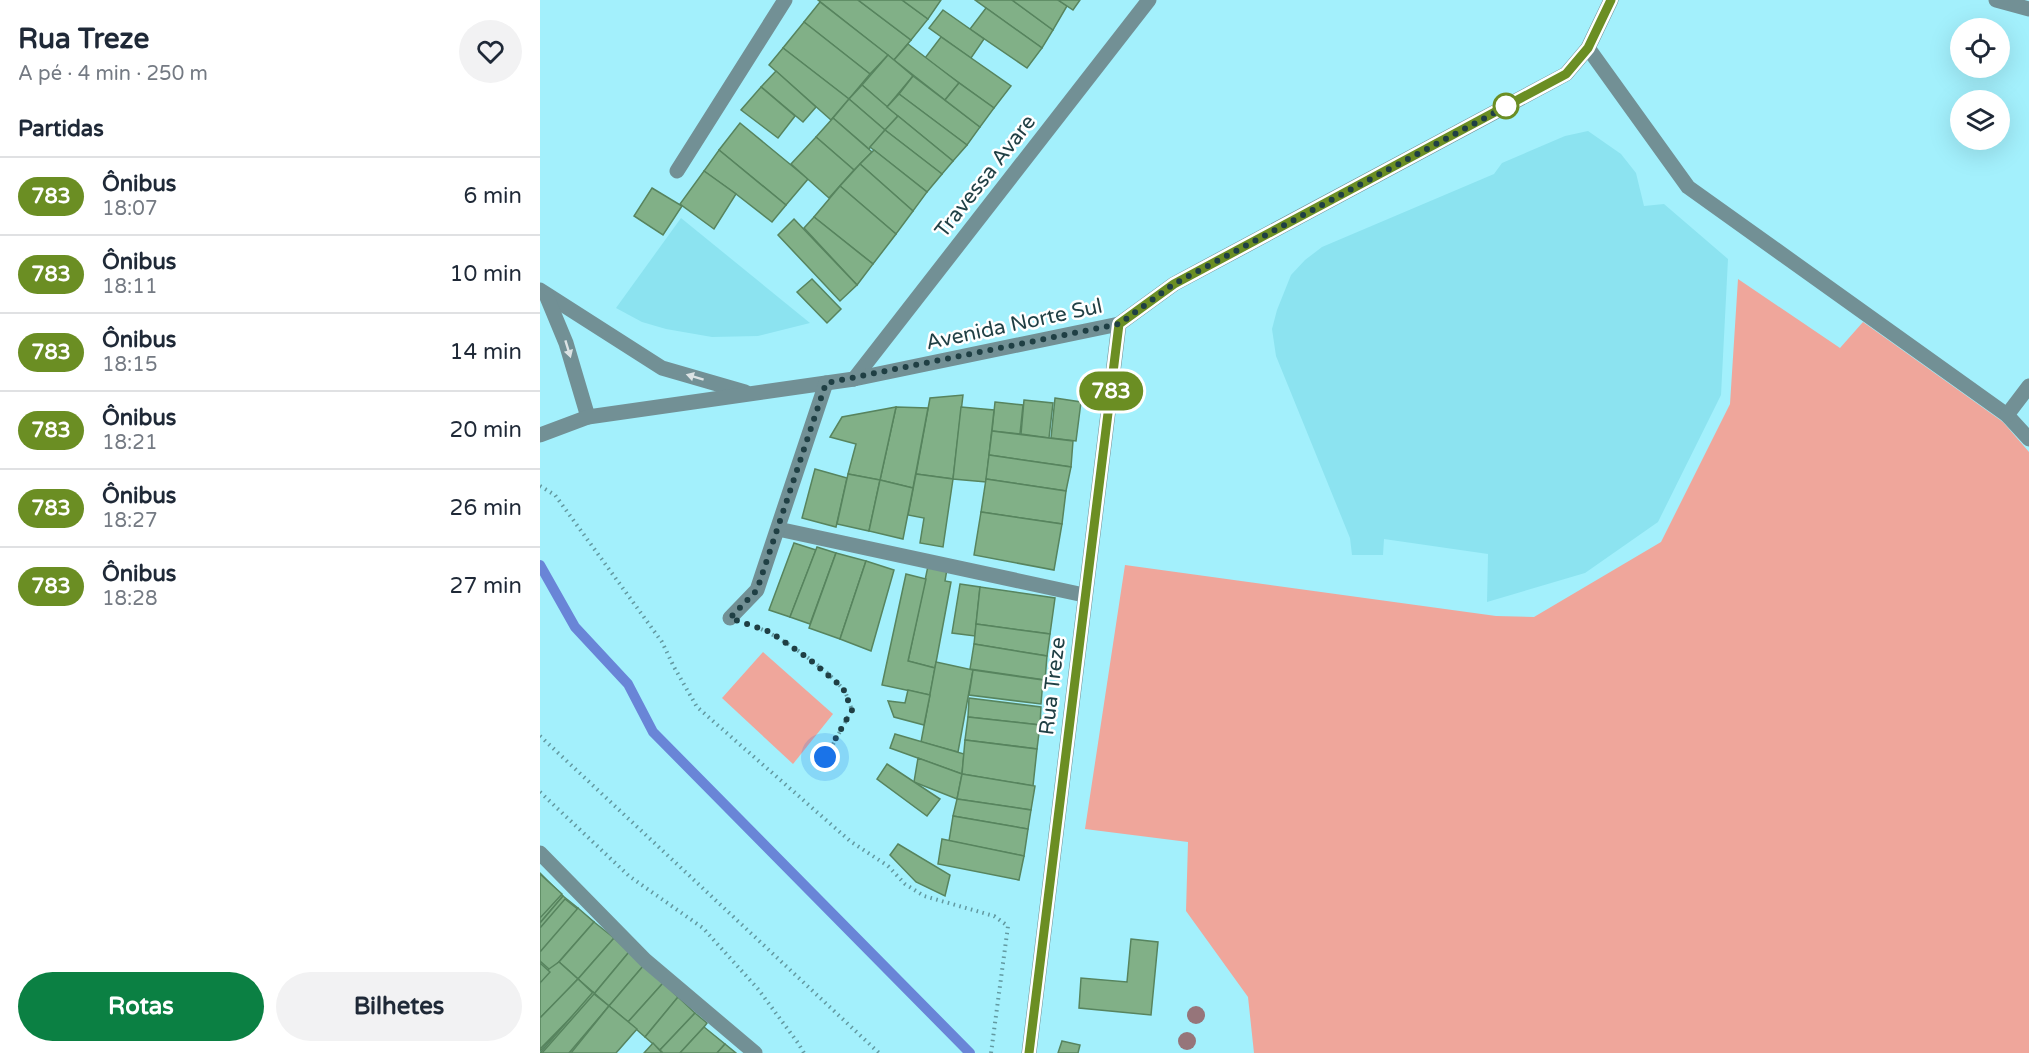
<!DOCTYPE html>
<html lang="pt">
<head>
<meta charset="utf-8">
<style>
  body { margin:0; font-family:"Varela Round",sans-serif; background:#f2f2f3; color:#1f2937; height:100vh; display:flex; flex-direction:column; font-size:22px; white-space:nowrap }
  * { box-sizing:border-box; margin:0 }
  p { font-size:20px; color:#747a83 }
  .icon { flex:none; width:33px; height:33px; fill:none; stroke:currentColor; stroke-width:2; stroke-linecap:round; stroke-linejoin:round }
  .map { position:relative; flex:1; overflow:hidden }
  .side { display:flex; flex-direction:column; background:#fff; width:540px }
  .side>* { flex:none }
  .badge { padding:0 12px; border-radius:20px; font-size:21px; line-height:39px }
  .fabs { position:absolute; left:1410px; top:18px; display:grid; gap:12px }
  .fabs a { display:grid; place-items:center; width:60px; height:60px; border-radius:50%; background:#fff; box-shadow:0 6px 24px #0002; font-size:30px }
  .you { position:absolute; width:30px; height:30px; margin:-15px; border:4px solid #fff; border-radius:50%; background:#1a73e8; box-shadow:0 0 0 9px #1a73e833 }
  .map>.badge { position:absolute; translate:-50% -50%; box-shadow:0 0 0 3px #fff }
  h2 { padding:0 18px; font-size:22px; line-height:54px }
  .round { display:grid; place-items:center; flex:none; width:63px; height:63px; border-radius:32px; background:#f2f2f3 }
  .head { display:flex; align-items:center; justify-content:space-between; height:102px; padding:0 18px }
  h1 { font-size:28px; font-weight:700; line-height:45px }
  .action { display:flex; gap:12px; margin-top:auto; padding:12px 18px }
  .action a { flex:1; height:69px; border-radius:36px; background:#0b8043; color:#fff; font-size:24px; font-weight:700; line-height:69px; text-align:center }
  .action a+a { background:#f2f2f3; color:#1f2937 }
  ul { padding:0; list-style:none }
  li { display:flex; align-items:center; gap:18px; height:78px; padding:0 18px; border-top:2px solid #e0e1e3 }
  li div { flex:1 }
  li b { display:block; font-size:22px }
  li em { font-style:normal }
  li .badge { min-width:66px; font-weight:700; text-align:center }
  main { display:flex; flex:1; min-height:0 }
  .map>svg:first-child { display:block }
  .built { fill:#8ce3f0 }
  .green { fill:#efa69b }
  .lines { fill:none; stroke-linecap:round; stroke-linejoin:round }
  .stream { stroke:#6985d7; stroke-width:10 }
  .building { fill:#81b087; stroke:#57845e; stroke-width:1.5 }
  .path { stroke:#6299a1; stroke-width:4; stroke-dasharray:1.5 4.5; stroke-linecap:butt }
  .minor { stroke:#729095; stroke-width:15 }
  .tree { fill:#96757a }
  .oneway { fill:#dce3e4 }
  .line-casing { stroke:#fff; stroke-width:14 }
  .line { stroke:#6b8e23; stroke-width:9 }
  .walk { stroke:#1f3f44; stroke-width:6; stroke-dasharray:0 10.8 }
  .stop-dot { fill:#fff; stroke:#6b8e23; stroke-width:3 }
  .labels { text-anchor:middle; stroke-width:5; stroke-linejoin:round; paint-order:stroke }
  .street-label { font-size:21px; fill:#1f3f44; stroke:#fff }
</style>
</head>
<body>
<main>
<section class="side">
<div class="head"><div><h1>Rua Treze</h1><p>A pé · 4 min · 250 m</p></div><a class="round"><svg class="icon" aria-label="heart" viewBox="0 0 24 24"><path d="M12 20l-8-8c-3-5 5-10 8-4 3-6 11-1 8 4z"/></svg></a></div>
<h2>Partidas</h2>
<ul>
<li><span class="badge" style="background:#6b8e23;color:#fff">783</span><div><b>Ônibus</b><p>18:07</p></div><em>6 min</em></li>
<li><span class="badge" style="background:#6b8e23;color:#fff">783</span><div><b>Ônibus</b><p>18:11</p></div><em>10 min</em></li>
<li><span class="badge" style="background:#6b8e23;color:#fff">783</span><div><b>Ônibus</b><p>18:15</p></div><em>14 min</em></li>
<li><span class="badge" style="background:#6b8e23;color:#fff">783</span><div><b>Ônibus</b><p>18:21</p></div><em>20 min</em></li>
<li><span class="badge" style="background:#6b8e23;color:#fff">783</span><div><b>Ônibus</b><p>18:27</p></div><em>26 min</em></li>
<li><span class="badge" style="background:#6b8e23;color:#fff">783</span><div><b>Ônibus</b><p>18:28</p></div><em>27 min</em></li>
</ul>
<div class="action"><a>Rotas</a><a>Bilhetes</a></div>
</section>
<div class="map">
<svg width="1489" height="1053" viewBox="0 0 1489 1053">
  <rect width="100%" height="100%" fill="#a3f0fc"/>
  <g class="built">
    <polygon points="1048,131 1081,154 1096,173 1104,206 1124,204 1188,259 1181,395 1118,522 1045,573 947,602 948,554 844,539 843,555 812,555 810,538 736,356 732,329 737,310 751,275 765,260 782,247 954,174 962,163 1025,136"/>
    <polygon points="141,218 270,323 218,336 172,337 126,329 102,322 76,308"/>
  </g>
  <g class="green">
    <polygon points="1198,279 1300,348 1323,322 1463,422 1489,452 1489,1053 714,1053 708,997 646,911 648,842 545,829 585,565 956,616 994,617 1121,542 1190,404"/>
    <polygon points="223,652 293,714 253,764 182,698"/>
  </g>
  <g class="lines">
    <polyline class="stream" points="0,565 35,627 88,684 113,732 430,1053"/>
  </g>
  <g class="building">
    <polygon points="278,0 318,0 371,40 354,60"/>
    <polygon points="318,0 362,0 388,19 371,40"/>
    <polygon points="362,0 401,0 388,19"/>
    <polygon points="435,0 472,0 513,30 502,48"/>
    <polygon points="472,0 518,0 527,6 513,30"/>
    <polygon points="518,0 540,0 533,10"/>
    <polygon points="280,2 348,55 330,74 264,22"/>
    <polygon points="446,8 502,48 487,68 430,29"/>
    <polygon points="403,10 444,39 431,58 389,28"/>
    <polygon points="264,22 330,74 309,99 243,48"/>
    <polygon points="401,37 471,86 454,108 385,58"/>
    <polygon points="368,44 419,83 405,100 354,60"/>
    <polygon points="243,48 309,99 291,120 229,65"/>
    <polygon points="348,55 373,76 347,107 322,85"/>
    <polygon points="236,71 276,107 263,122 221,87"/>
    <polygon points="373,76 440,127 427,145 359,94"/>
    <polygon points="419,83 454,108 440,127 405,100"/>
    <polygon points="322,85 358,116 345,130 309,99"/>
    <polygon points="221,87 255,116 238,138 201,110"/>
    <polygon points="359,94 427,145 413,161 347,107"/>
    <polygon points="309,99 345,130 329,149 293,118"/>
    <polygon points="358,116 413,161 402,174 345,130"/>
    <polygon points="293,118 332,152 314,170 276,137"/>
    <polygon points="200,123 268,179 246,205 179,150"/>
    <polygon points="345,130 402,174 387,192 330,147"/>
    <polygon points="276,137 314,170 289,198 251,164"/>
    <polygon points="179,150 246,205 232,222 196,194 164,171"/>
    <polygon points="334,150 387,192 373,211 320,164"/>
    <polygon points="320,164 373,211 356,234 300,186"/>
    <polygon points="164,171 196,194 174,229 140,204"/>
    <polygon points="300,186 356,234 333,264 274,217"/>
    <polygon points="112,188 142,206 123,235 94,216"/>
    <polygon points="274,217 333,264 317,285 264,228"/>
    <polygon points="254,219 317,285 300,301 238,235"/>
    <polygon points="272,279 301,309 287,323 257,292"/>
    <polygon points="423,395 413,479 376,474 390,398"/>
    <polygon points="515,398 541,402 536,441 511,438"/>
    <polygon points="484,400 513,403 509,438 481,434"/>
    <polygon points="455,402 483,405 480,434 452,431"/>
    <polygon points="356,407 388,408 373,488 340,480"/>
    <polygon points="356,407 340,480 308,474 316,444 290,437 302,417"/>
    <polygon points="421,407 454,410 446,482 413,479"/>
    <polygon points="452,431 533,441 531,467 449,455"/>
    <polygon points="449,455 531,467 526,491 446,479"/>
    <polygon points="275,469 307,478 296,527 262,518"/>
    <polygon points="308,474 340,480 329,531 297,524"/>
    <polygon points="376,474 413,479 403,547 380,543 384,518 368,515"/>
    <polygon points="446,479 526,491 522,524 441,512"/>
    <polygon points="340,480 373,488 363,539 329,531"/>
    <polygon points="441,512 522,524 514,570 434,555"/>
    <polygon points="254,543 276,550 250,617 229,610"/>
    <polygon points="277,547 296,553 270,624 250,617"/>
    <polygon points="296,553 326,561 300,639 269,628"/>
    <polygon points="326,561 354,570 331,651 300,639"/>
    <polygon points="388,566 407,569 405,581 411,582 395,668 368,661"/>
    <polygon points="366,574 386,579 368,661 395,668 390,695 342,685"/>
    <polygon points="420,584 440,587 435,636 412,633"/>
    <polygon points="440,587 515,598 510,634 436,624"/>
    <polygon points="436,624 510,634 507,656 434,644"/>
    <polygon points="434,644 507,656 505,680 430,669"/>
    <polygon points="396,662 433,670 418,752 381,742"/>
    <polygon points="433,670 503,680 501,704 429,695"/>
    <polygon points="368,690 390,695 384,725 354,717 348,701 365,703"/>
    <polygon points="429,698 501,707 500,725 428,717"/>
    <polygon points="428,717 500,725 497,749 425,740"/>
    <polygon points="355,734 424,754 422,774 350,748"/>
    <polygon points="425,740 497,749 493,786 422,774"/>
    <polygon points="378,758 422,774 417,799 374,782"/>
    <polygon points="347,764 400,799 387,816 337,779"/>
    <polygon points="422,774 495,786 491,810 417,799"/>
    <polygon points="417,799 491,810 488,829 413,816"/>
    <polygon points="413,816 488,829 484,856 409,841"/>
    <polygon points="402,839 484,856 479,880 398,864"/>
    <polygon points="358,844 410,875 405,896 376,882 350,855"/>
    <polygon points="0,873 23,896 0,923"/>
    <polygon points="0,874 22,894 0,918"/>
    <polygon points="23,896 38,908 0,952 0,923"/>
    <polygon points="25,899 54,922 9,969 0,961 0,928"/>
    <polygon points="38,908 54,922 10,972 0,963 0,952"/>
    <polygon points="54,922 74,938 38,979 19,962"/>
    <polygon points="74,938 89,952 54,994 38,979"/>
    <polygon points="591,939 618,942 611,1015 539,1008 541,978 587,982"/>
    <polygon points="89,952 104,965 69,1006 54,994"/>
    <polygon points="0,961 9,969 0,978"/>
    <polygon points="19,962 38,979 0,1021 0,983"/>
    <polygon points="19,962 38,979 0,1018 0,978 9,969"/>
    <polygon points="0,963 10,972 0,983"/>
    <polygon points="104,965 123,983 88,1022 69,1006"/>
    <polygon points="38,979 53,992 0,1051 0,1021"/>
    <polygon points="38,979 54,994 0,1049 0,1018"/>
    <polygon points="123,983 138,997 105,1037 88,1022"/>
    <polygon points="53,992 69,1006 29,1053 0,1053"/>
    <polygon points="54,994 69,1006 31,1053 2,1053"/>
    <polygon points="138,997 155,1013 120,1050 105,1037"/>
    <polygon points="69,1006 95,1028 73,1053 29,1053"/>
    <polygon points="69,1006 97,1029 76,1053 31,1053"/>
    <polygon points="155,1013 167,1023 164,1027 140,1053 123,1053 120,1050"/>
    <polygon points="164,1027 185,1044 177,1053 140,1053"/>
    <polygon points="522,1041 540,1045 538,1053 518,1053"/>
    <polygon points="113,1043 122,1053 104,1053"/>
    <polygon points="185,1044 196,1053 177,1053"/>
  </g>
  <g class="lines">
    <g class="path">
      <polyline points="0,486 15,495 122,642 134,667 157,707 310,841 348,866 365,884 384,896 454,916 468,926 451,1053"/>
      <path d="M216,627c24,9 70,41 86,61 5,5 7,15 10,22l-35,63"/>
      <polyline points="0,736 339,1053"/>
      <polyline points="0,792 89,876 163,928 218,989 258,1043 264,1053"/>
    </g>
    <g class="minor">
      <polyline points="1456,0 1489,9"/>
      <polyline points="1048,48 1148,187 1467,415 1489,439"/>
      <polyline points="137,171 245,0"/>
      <polyline points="0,290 122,368 205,392"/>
      <polyline points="6,295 26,343 48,417"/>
      <polyline points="314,379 609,0"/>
      <polyline points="1467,415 1489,386"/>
      <polyline points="0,435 48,417 314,379 579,324 634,284 1026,74 1048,48 1071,0"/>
      <polyline points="238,529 544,595"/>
      <polyline points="190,618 217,590 286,383"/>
      <polyline points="0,853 105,960 215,1053"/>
      <polyline points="489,1053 579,324"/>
    </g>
  </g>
  <g class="tree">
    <circle cx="656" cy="1015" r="9"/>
    <circle cx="647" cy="1041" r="9"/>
  </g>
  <defs><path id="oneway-solid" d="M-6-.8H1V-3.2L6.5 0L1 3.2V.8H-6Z" transform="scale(1.5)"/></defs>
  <g class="oneway">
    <use href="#oneway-solid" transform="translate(28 349) rotate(73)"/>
    <use href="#oneway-solid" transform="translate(155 377) rotate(-163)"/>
  </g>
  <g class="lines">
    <g class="line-casing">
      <polyline id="line" points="489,1053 579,324 634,284 1026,74 1048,48 1071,0"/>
    </g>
    <use href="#line" class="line"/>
    <polyline class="walk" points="285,757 312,710 303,688 268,658 230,632 190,618 217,590 286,383 579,324 634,284 971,104 966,106"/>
  </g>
  <circle class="stop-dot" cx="966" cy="106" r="12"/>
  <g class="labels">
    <g class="street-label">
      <text transform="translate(445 176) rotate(-52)" y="7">Travessa Avare</text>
      <text transform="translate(474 324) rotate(-12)" y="7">Avenida Norte Sul</text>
      <text transform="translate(512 686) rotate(-83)" y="7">Rua Treze</text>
    </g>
  </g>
</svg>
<div class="fabs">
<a><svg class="icon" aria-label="locate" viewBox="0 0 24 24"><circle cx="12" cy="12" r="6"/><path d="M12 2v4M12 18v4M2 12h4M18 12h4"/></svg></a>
<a><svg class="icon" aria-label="layers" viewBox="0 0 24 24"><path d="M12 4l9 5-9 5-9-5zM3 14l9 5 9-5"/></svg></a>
</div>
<div class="you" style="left:285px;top:757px"></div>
<b class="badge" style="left:571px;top:391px;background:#6b8e23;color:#fff">783</b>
</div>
</main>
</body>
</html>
